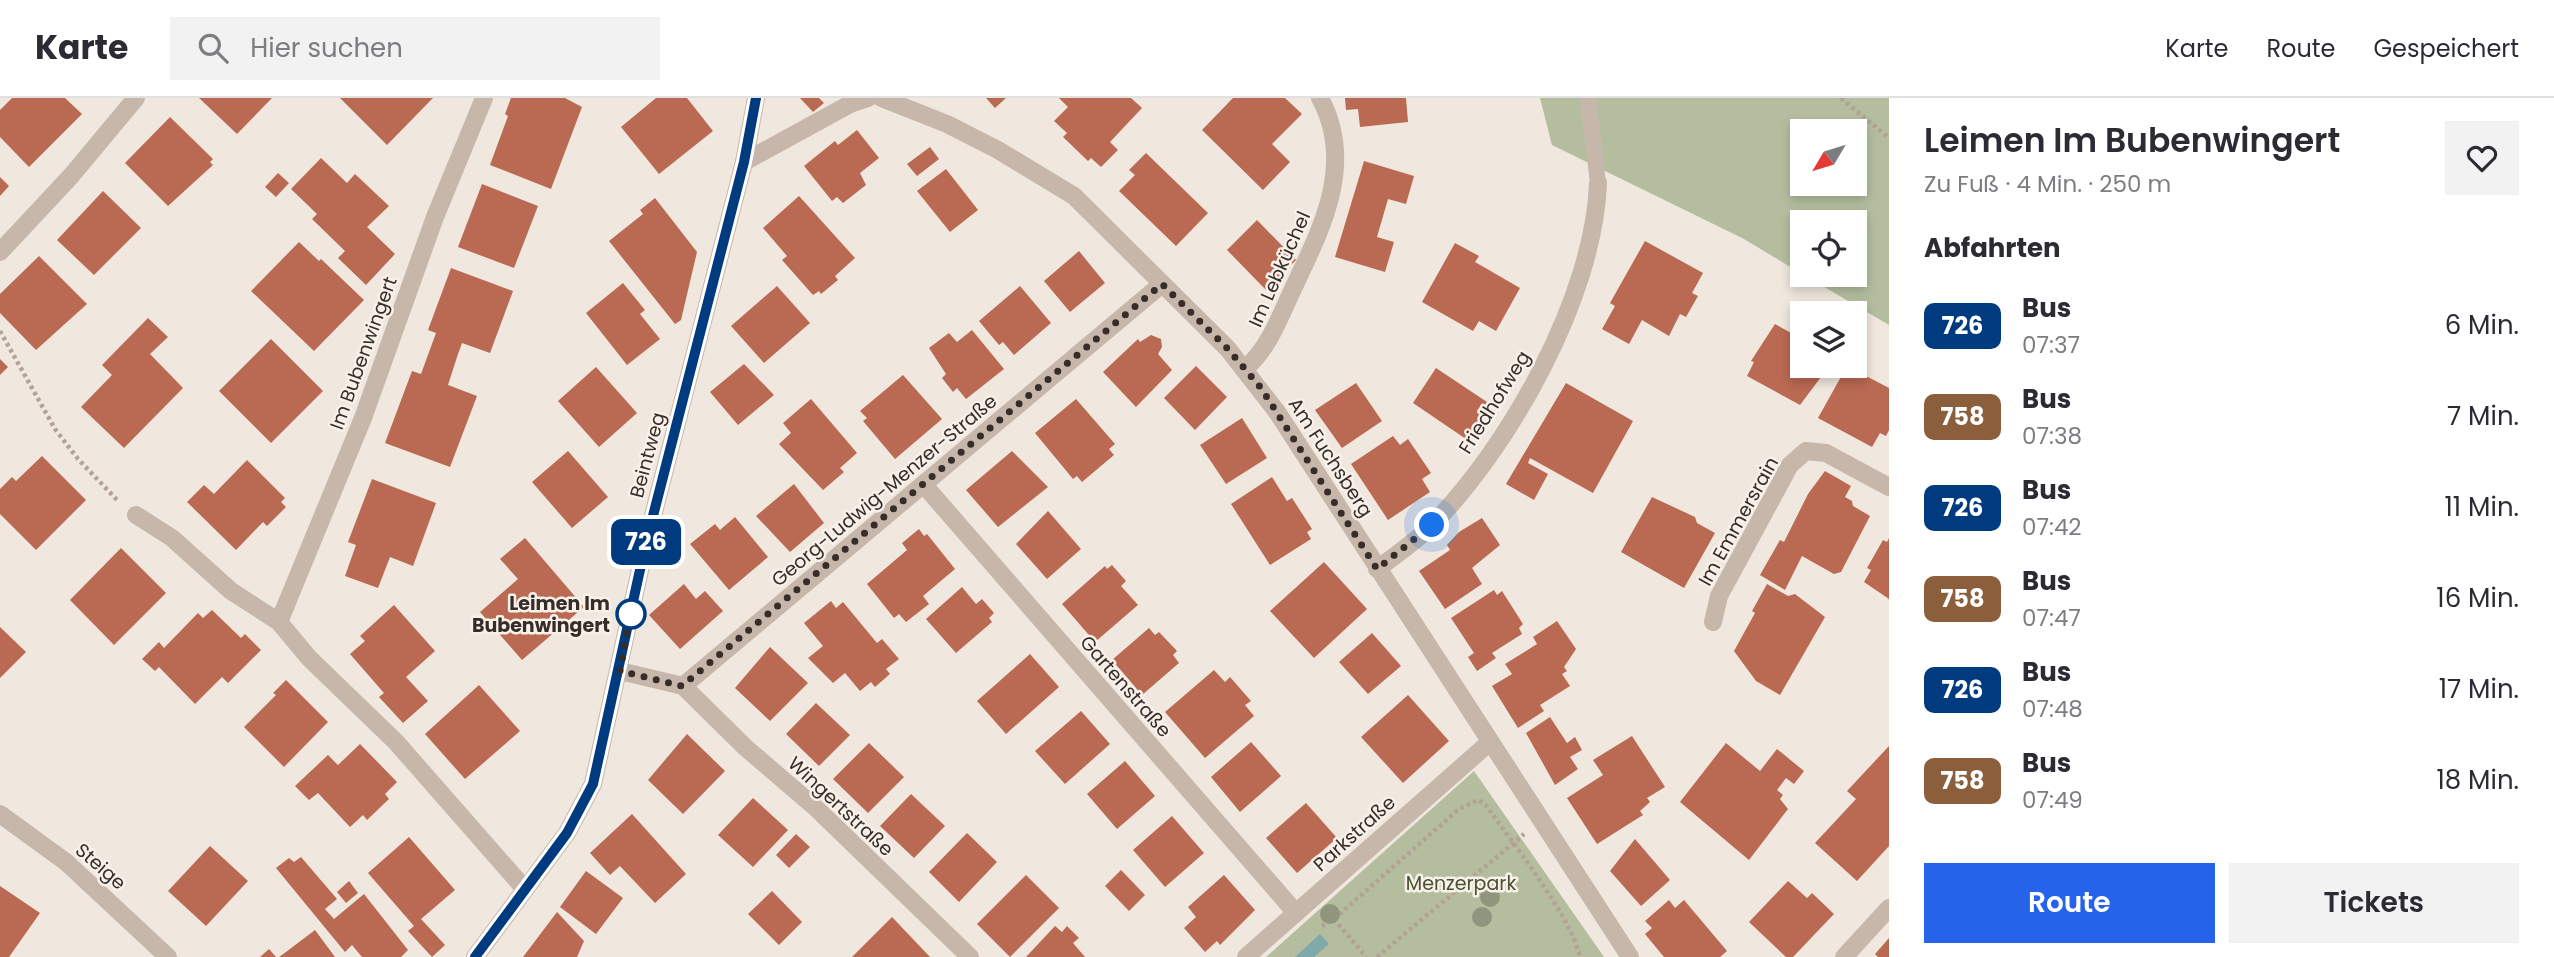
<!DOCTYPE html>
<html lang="de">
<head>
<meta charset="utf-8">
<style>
  body { margin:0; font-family:Poppins,sans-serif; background:#f2f2f3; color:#2b2b33; height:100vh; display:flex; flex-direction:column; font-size:26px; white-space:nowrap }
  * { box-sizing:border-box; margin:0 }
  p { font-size:23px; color:#7c7c81 }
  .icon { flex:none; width:38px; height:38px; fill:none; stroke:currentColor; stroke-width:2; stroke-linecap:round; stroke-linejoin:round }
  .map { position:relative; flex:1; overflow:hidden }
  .details { display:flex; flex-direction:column; background:#fff; width:665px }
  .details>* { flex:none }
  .badge { padding:0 14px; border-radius:10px; font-size:24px; line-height:46px }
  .needle { width:46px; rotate:232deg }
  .tools { position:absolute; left:1790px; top:21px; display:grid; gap:14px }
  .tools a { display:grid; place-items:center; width:77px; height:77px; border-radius:0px; background:#fff; box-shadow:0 4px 10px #0003; font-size:35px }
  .you { position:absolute; width:35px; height:35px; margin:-18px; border:5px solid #fff; border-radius:50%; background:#1a73e8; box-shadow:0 0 0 10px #1a73e833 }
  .map>.badge { position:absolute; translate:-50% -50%; box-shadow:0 0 0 4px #fff }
  h2 { padding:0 35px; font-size:26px; line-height:63px }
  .round { display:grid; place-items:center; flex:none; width:74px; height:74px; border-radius:0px; background:#f2f2f3 }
  .headline { display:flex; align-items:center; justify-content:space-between; height:119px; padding:0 35px }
  h1 { font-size:33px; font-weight:600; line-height:52px }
  .cta { display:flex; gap:14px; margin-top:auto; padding:14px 35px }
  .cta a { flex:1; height:80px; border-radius:0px; background:#2563eb; color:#fff; font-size:28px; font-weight:600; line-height:80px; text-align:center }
  .cta a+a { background:#f2f2f3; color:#2b2b33 }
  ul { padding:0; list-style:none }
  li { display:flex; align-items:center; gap:21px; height:91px; padding:0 35px }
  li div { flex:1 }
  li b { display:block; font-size:26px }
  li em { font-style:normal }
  li .badge { min-width:77px; font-weight:700; text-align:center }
  header { display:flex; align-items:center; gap:42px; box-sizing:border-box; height:98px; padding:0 35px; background:#fff; border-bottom:2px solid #e1e1e2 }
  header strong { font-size:33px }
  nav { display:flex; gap:38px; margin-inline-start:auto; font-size:24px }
  .search { width:490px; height:63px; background:#f2f2f3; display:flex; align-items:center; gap:18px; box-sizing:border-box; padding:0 24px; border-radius:0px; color:#7c7c81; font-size:26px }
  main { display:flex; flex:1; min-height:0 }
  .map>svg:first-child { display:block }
  .green { fill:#b4be9f; fill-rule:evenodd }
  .water { fill:#80a9aa }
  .building { fill:#ba6952 }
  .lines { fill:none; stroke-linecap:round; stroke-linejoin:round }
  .path { stroke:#b3a195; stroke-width:4.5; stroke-dasharray:3.5 3.5; stroke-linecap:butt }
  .service { stroke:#c7b7ab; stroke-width:16 }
  .minor { stroke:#c7b7ab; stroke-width:18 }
  .tree { fill:#92957e }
  .line-casing { stroke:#fff; stroke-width:16 }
  .line { stroke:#003b80; stroke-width:10 }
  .walk { stroke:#362d29; stroke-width:7; stroke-dasharray:0 12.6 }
  .stop-dot { fill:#fff; stroke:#003b80; stroke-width:3.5 }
  .labels { text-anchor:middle; stroke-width:5; stroke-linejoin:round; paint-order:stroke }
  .street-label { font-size:19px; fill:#362d29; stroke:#f8f1ea }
  .stop-label { font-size:19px; font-weight:bold; fill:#362d29; stroke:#f8f1ea; text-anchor:end }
  .park-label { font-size:19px; fill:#465230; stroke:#f8f1ea }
</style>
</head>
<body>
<header>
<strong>Karte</strong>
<div class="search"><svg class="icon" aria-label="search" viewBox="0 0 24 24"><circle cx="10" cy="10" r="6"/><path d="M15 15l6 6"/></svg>Hier suchen</div>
<nav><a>Karte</a><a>Route</a><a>Gespeichert</a></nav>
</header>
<main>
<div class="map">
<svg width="1889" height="859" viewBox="0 0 1889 859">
  <rect width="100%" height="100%" fill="#f0e7de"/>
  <g class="green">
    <path d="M1540,0h349v227l-85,-50h51v-53h-53v52l-58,-35 -192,-94zM1802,33h53v53h-53z"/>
    <polygon points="1474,673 1604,859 1266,859"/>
  </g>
  <polygon class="water" points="1320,836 1329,846 1314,859 1295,859"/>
  <g class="building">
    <polygon points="12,0 65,0 82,16 29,69 0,39 0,12"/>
    <polygon points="199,0 272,0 237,36"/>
    <polygon points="340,0 433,0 387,47"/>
    <polygon points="511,0 565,0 582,9 551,91 490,67 508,18 505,16"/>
    <polygon points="656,0 687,0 713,33 659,76 621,29"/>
    <polygon points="800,0 819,0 824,5 813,14"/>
    <polygon points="986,0 1006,0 995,10"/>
    <polygon points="1059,0 1131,0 1142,10 1110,44 1118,52 1101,69 1091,60 1088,63 1063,39 1067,35 1054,23 1068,9"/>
    <polygon points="1233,0 1285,0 1302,16 1272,46 1290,64 1263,92 1202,32"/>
    <polygon points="1345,0 1406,0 1408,24 1360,29 1358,11 1346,12"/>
    <polygon points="170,19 213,61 210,64 213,67 168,108 125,65"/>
    <polygon points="857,32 879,60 860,75 866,87 843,105 837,99 832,103 804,68 835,43 838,47"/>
    <polygon points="930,49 939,61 917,78 907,66"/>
    <polygon points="1146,55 1208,115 1176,148 1119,93 1135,77 1129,72"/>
    <polygon points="321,60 347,85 355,76 389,108 367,129 395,156 366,187 338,160 345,153 312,121 317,116 291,91"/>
    <polygon points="1364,63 1414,78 1406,106 1388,101 1377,139 1394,144 1385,174 1335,159"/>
    <polygon points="946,71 978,112 950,134 917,93"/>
    <polygon points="278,75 289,85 276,99 265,89"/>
    <polygon points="0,79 9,88 0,98"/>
    <polygon points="482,86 538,108 514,170 458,149"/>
    <polygon points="103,93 141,130 94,177 57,142"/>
    <polygon points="799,98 855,160 835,178 838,182 821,196 819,193 813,197 782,162 787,158 763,130"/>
    <polygon points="655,100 697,154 681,222 675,226 609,143 643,116 640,112"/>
    <polygon points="1257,122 1296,162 1266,192 1227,152"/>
    <polygon points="1645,143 1703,175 1692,195 1698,198 1686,219 1680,216 1669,238 1642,222 1629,246 1602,231 1615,208 1610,205"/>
    <polygon points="299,144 319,163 321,161 364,202 314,253 251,193"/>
    <polygon points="1455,145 1479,158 1475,164 1520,190 1496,233 1479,223 1473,233 1422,204"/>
    <polygon points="1079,153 1105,185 1070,214 1044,183"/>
    <polygon points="39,158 87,206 36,252 0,215 0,196"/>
    <polygon points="451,170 513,193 490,255 462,245 457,259 448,287 477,298 450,369 385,345 412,273 421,276 436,235 428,232"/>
    <polygon points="623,185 645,212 640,216 660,241 627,267 586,215"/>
    <polygon points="777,188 810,225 764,265 731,228"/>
    <polygon points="1020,188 1051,225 1014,257 1003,244 999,247 979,223"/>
    <polygon points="148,220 168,239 150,256 183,290 124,350 81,309 112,277 102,267"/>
    <polygon points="1775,226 1802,241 1802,268 1821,268 1817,276 1821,279 1800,307 1747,278 1754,264 1751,263"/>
    <polygon points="972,232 1004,271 966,301 957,290 953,294 942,280 946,276 929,250 949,235 957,244"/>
    <polygon points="1151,237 1161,241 1162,249 1158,256 1172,272 1136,309 1103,274 1138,241 1140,244"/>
    <polygon points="271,241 323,293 271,345 219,293"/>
    <polygon points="0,261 8,269 0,277"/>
    <polygon points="744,266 774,297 738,327 710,294"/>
    <polygon points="1196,268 1227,299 1195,332 1164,300"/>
    <polygon points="1847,268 1889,290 1889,332 1886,338 1880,335 1872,349 1818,320"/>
    <polygon points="596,269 637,315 599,349 558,303"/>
    <polygon points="1436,270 1490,306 1466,341 1413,305"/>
    <polygon points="903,277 942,321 895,361 863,323 867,320 860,313"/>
    <polygon points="1356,285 1382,323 1342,350 1315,312"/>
    <polygon points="1566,285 1633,323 1593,395 1530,360 1528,365 1548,376 1534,402 1506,386"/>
    <polygon points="811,301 857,355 840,370 844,374 823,392 779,346 791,335 783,325"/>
    <polygon points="1076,301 1115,346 1109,351 1114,357 1082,384 1077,378 1073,381 1035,335"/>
    <polygon points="1242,320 1267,360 1226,386 1200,347"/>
    <polygon points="1393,338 1400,347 1408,341 1431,375 1422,381 1430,394 1388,422 1351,366"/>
    <polygon points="568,353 608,399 572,430 532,384"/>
    <polygon points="1012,353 1048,389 998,429 966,392"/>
    <polygon points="42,358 86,402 36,452 0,416 0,391 12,379 16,383"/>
    <polygon points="247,362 285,400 281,404 286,409 267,428 263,424 236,452 187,404 204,387 214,396"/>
    <polygon points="1825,373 1851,388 1845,399 1852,403 1853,408 1870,418 1841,474 1834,476 1802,458 1785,492 1760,477 1780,442 1784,444 1808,396"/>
    <polygon points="1272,379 1287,403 1292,400 1312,431 1307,434 1311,441 1270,467 1231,406"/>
    <polygon points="372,381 436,405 413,468 390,459 378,490 345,478 356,447 348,444"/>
    <polygon points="794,386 824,425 790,454 756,418"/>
    <polygon points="1652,399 1695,419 1697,425 1715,435 1684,490 1621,454"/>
    <polygon points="1048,413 1081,451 1047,481 1016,446"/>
    <polygon points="735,419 768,459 729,492 690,446 715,426 720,432"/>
    <polygon points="1482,420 1500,447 1472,470 1482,486 1445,511 1419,473 1450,452 1447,447 1459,434"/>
    <polygon points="919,431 924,438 927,436 955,471 923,498 929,506 906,524 899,516 894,520 867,486 907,452 902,445"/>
    <polygon points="525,440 584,509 522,562 480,514 518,481 500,461"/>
    <polygon points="1889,440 1889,501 1864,484 1871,472 1867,470 1883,442 1887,444"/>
    <polygon points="121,450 166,495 114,547 70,502"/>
    <polygon points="1324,464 1367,511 1314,560 1270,513"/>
    <polygon points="1112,467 1126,483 1121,488 1138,507 1095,544 1062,506 1105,468 1107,471"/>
    <polygon points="684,486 696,501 705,493 723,513 680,551 649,517"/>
    <polygon points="1767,486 1788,498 1795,496 1825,519 1780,597 1756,583 1734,553 1755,515 1752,513"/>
    <polygon points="962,489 976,506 982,501 994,515 989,520 992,524 956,555 926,521"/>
    <polygon points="1494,492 1497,497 1502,493 1523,526 1519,530 1522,536 1492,555 1496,560 1477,573 1468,559 1474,555 1451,520"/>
    <polygon points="831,503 836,510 843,504 877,545 882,541 899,561 886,571 890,576 875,589 871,584 860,593 845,575 833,585 808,560 823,548 804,525"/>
    <polygon points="394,507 435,553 406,579 428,603 403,625 379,599 384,595 350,556 365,543 360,538"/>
    <polygon points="212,512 241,540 245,536 261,552 228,585 222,579 195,606 159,569 155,573 142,561 159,544 164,550 198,515 203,520"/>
    <polygon points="1557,523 1576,551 1564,569 1567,573 1562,576 1570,588 1540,607 1544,613 1518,630 1492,588 1512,576 1505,566 1537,546 1533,539"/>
    <polygon points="0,529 26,554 0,580"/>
    <polygon points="1149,530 1155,537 1159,534 1177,553 1173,557 1179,565 1142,597 1112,562"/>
    <polygon points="1372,535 1401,568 1368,596 1339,564"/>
    <polygon points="770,549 808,585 770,623 735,590"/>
    <polygon points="1030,556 1059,589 1006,636 977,603"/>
    <polygon points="1214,572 1225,584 1230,579 1251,603 1245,607 1254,618 1205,660 1165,614"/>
    <polygon points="286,582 328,624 284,669 244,629 276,597 273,595"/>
    <polygon points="479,587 520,633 465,681 425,636"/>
    <polygon points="1408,597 1449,643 1403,685 1361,639"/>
    <polygon points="816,605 850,637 819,668 786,636"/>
    <polygon points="1081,613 1110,646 1065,686 1035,653"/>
    <polygon points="1550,619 1567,645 1575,639 1582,652 1570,659 1578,671 1555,687 1526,635"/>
    <polygon points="687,636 725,673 683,716 648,682"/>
    <polygon points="1632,638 1665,689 1647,700 1650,704 1640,713 1643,717 1597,746 1567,700 1603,677 1593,662"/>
    <polygon points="1251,644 1281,678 1240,714 1211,679"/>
    <polygon points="869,645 904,679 868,715 833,681"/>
    <polygon points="1726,645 1760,673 1777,651 1804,673 1794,686 1786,680 1777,692 1783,697 1780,701 1788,711 1749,762 1680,704"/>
    <polygon points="360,646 397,684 385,696 389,701 367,722 363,717 350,729 318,695 309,702 295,688 328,657 338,667"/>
    <polygon points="1889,648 1889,748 1857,783 1815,745 1856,701 1847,693"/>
    <polygon points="1125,663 1155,698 1117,731 1087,696"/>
    <polygon points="911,696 945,728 914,760 880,728"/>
    <polygon points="753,700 788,732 753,769 718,737"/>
    <polygon points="1306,705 1337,740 1297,775 1266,740"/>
    <polygon points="632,716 686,776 655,805 620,768 610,777 590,755"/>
    <polygon points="1172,718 1204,755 1165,789 1133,752"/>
    <polygon points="967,735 997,764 959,804 929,774"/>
    <polygon points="796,736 810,749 789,770 776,757"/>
    <polygon points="409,739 455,792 421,821 445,847 432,859 408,833 414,828 368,775"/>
    <polygon points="1635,741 1670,782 1641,808 1610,773"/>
    <polygon points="210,748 248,783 206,828 168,793"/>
    <polygon points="301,759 337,801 325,811 334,821 364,796 408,852 401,859 362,859 352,847 345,854 276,770 289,760 294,764"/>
    <polygon points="1121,772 1145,797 1129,813 1105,788"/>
    <polygon points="586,773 623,800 596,836 560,809"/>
    <polygon points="1026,777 1059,810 1010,859 977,826"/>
    <polygon points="1224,777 1255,812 1220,847 1217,843 1205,854 1184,830 1196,819 1188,809"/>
    <polygon points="349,783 358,795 346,805 337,794"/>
    <polygon points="1788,783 1807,800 1812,795 1834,816 1793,859 1786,859 1749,824"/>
    <polygon points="0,788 40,815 9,859 0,859"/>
    <polygon points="772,793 802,824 779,847 748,816"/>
    <polygon points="1669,802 1675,810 1684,802 1727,853 1720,859 1664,859 1645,836 1652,830 1645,823"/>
    <polygon points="557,814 584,843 577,859 523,859"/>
    <polygon points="892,819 930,859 852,859"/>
    <polygon points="1055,828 1062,834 1067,828 1079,840 1073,845 1085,859 1026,859"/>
    <polygon points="315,832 335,859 279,859 286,854"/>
    <polygon points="1889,840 1889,859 1878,859 1875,856"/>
    <polygon points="269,851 276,859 260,859"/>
  </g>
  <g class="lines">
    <g class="path">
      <polyline points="1841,0 1889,40"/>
      <polyline points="0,233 55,331 78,361 119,404"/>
      <polyline points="1334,821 1366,859"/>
      <path d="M1322,828l12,-7 125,-110 19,-9 7,4c26,37 86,112 95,153"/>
      <polyline points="1377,859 1524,736"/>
    </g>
    <polyline class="service" points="1588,0 1598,85"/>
    <g class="minor">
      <polyline points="881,0 947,26 998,52 1074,98 1228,251 1277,314 1630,859"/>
      <polyline points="744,64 850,6 868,0"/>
      <polyline points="0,154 71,78 136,0"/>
      <path d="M1246,270c23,-21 33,-49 46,-77 29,-62 64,-126 28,-193"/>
      <polyline points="924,387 1296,815"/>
      <polyline points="136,417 172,440 231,493 279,524 363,320 435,119 484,0"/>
      <path d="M1377,471c19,-14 38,-27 54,-43 80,-81 163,-230 167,-343"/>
      <polyline points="279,524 309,560 396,644 524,790"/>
      <polyline points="1713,524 1719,498 1790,367 1806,353 1826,355 1889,389"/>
      <polyline points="620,573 683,588 1162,186"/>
      <polyline points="683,588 746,650 816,710 970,859"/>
      <polyline points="0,716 66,764 168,859"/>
      <polyline points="475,859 567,735 593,686 645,449 744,64 756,0"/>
      <polyline points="1246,859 1490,644"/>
      <polyline points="1844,859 1889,810"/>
    </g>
  </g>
  <g class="tree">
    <circle cx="1490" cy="799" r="10"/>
    <circle cx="1330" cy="816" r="10"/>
    <circle cx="1482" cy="819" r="10"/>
  </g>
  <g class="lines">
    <g class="line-casing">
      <polyline id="line" points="475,859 567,735 593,686 645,449 744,64 756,0"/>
    </g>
    <use href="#line" class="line"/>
    <polyline class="walk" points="631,516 632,507 620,573 682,588 1162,186 1228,251 1261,290 1377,471 1432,427"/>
  </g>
  <circle class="stop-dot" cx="631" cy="516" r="14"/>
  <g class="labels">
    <g class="street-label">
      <text transform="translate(1279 171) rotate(-66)" y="7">Im Lebküchel</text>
      <text transform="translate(363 255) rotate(-70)" y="7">Im Bubenwingert</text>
      <text transform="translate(1494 304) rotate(-58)" y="7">Friedhofweg</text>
      <text transform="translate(647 357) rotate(-75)" y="7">Beintweg</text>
      <text transform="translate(1331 359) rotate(57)" y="7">Am Fuchsberg</text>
      <text transform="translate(884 392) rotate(-40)" y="7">Georg-Ludwig-Menzer-Straße</text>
      <text transform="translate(1738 423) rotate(-61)" y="7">Im Emmersrain</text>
      <text transform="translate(1126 588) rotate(49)" y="7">Gartenstraße</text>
      <text transform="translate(841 708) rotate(43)" y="7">Wingertstraße</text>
      <text transform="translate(1354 735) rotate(-42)" y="7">Parkstraße</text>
      <text transform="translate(101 768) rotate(41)" y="7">Steige</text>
    </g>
    <g class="stop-label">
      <text x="610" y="512">Leimen Im<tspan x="610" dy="22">Bubenwingert</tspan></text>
    </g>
    <g class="park-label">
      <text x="1461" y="792">Menzerpark</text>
    </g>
  </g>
</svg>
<div class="tools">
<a><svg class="needle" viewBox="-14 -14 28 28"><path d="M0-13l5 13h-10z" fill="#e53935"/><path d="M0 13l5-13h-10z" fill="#7c7c81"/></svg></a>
<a><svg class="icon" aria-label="locate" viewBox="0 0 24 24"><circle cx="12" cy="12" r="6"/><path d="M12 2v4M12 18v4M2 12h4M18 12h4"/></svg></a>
<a><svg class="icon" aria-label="layers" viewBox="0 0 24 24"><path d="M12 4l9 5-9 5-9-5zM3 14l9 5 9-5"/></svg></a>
</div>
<div class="you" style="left:1432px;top:427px"></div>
<b class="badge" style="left:646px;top:444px;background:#003b80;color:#fff">726</b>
</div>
<section class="details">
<div class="headline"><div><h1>Leimen Im Bubenwingert</h1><p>Zu Fuß · 4 Min. · 250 m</p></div><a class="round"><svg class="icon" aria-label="heart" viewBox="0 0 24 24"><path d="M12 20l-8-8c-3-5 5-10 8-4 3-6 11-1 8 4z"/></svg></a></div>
<h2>Abfahrten</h2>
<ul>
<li><span class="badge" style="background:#003b80;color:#fff">726</span><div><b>Bus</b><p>07:37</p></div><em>6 Min.</em></li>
<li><span class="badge" style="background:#8b5e3c;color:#fff">758</span><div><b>Bus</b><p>07:38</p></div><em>7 Min.</em></li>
<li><span class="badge" style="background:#003b80;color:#fff">726</span><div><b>Bus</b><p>07:42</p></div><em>11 Min.</em></li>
<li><span class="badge" style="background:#8b5e3c;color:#fff">758</span><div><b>Bus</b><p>07:47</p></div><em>16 Min.</em></li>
<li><span class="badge" style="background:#003b80;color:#fff">726</span><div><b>Bus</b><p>07:48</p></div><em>17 Min.</em></li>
<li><span class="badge" style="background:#8b5e3c;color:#fff">758</span><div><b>Bus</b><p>07:49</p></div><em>18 Min.</em></li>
</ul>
<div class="cta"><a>Route</a><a>Tickets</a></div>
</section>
</main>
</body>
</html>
